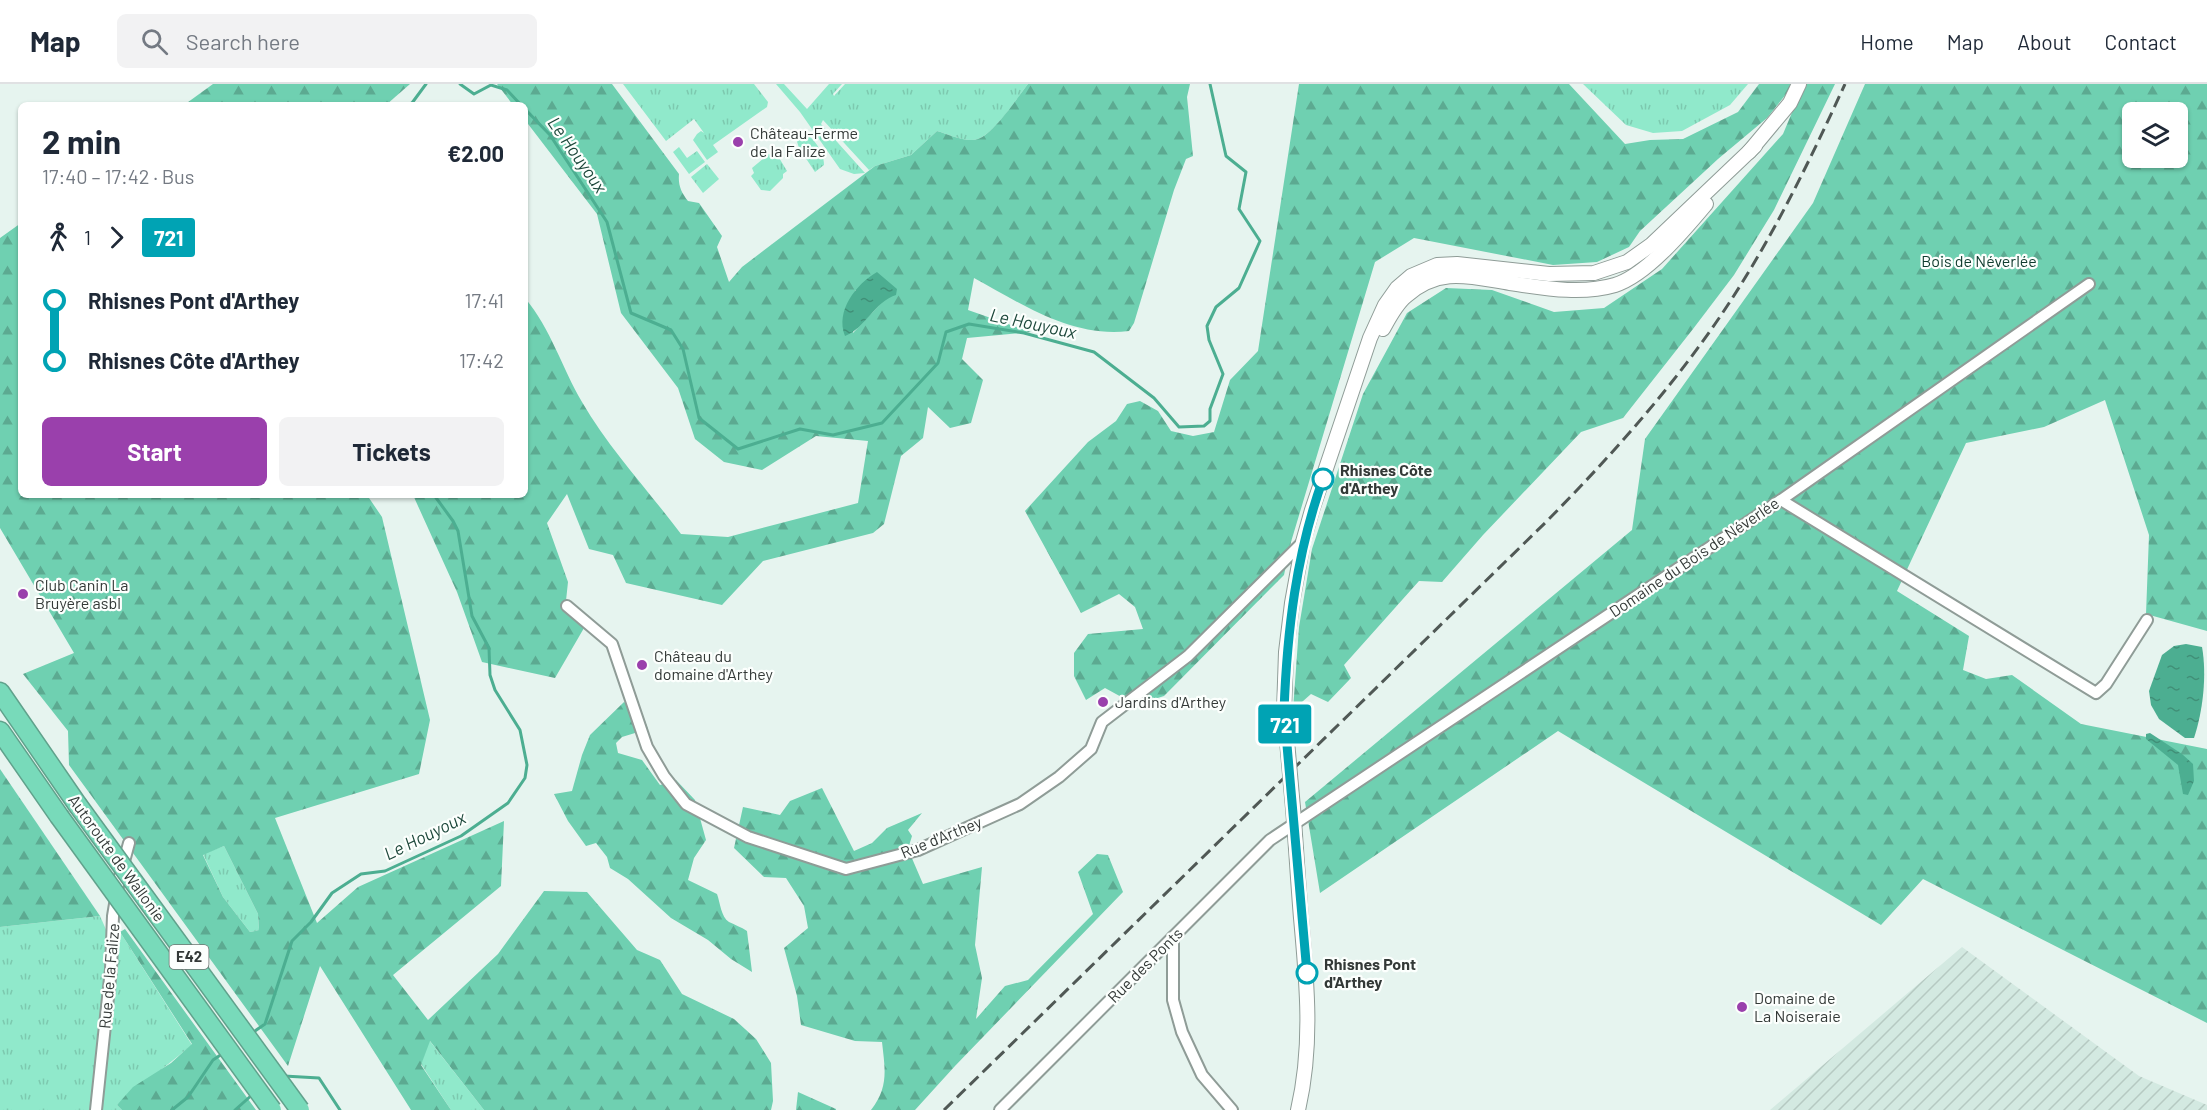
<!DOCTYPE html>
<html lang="en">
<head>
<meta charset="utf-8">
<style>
  body { margin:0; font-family:Barlow,sans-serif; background:#f2f2f3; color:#1f2937; height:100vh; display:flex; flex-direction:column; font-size:22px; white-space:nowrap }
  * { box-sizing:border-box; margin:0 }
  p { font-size:20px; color:#747a83 }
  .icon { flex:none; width:33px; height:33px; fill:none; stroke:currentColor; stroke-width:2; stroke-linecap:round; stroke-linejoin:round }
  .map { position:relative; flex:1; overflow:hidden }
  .details { position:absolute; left:18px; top:18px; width:510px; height:396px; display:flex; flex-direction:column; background:#fff; border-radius:9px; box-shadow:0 2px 4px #0004 }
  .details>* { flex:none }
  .badge { padding:0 12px; border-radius:4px; font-size:21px; line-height:39px }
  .fabs { position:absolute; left:2122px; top:18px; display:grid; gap:12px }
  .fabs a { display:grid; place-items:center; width:66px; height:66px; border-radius:9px; background:#fff; box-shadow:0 2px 4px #0004; font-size:30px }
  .map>.badge { position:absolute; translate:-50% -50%; box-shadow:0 0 0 3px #fff }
  .legs { display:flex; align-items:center; gap:9px; height:66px; padding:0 24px; font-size:20px }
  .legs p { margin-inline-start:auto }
  .headline { display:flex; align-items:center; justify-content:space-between; height:102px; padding:0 24px }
  h1 { font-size:33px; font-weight:700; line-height:45px }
  .cta { display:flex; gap:12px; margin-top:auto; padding:12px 24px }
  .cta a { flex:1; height:69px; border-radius:9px; background:#9a40ac; color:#fff; font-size:24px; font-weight:700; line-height:69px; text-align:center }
  .cta a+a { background:#f2f2f3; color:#1f2937 }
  ul { padding:0 24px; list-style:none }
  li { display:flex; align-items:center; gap:21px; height:60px; font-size:22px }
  li i { display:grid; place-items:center; width:9px; height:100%; margin:0 8px; background:currentColor }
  li i::after { content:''; width:15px; height:15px; margin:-8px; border:4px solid; border-radius:50%; background:#fff }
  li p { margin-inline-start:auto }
  li:first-child i { background:linear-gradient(#0000 50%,currentColor 0) }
  li:last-child i { background:linear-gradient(currentColor 50%,#0000 0) }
  header { display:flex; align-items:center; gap:36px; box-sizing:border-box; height:84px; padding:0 30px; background:#fff; border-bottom:2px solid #e0e1e3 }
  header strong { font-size:28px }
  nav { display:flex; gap:33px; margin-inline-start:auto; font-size:21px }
  .search { width:420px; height:54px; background:#f2f2f3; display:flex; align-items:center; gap:15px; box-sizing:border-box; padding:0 21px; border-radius:9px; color:#747a83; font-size:22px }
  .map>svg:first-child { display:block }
  .industrial { fill:url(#industrial-furrows) }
  .grass { fill:url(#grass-tufts) }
  .forest { fill:url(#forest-firs); fill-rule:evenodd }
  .water { fill:url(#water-ripples) }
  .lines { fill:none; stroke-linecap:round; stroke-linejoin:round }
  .stream { stroke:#4cae91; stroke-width:3 }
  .minor-casing { stroke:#8f9c97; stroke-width:14 }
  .secondary-casing { stroke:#8f9c97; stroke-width:16 }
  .motorway-casing { stroke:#60a28c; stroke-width:21 }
  .minor { stroke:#fff; stroke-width:10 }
  .secondary { stroke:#fff; stroke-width:14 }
  .motorway { stroke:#78daba; stroke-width:18 }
  .rail { stroke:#505855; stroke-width:3; stroke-dasharray:12 6; stroke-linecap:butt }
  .secondary-bridge-casing { stroke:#8f9c97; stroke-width:16; stroke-linecap:butt }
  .motorway-bridge-casing { stroke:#60a28c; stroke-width:21; stroke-linecap:butt }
  .secondary-bridge { stroke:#fff; stroke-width:14 }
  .motorway-bridge { stroke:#78daba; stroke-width:18 }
  .line-1-casing { stroke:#fff; stroke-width:14 }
  .line-1 { stroke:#00a3b4; stroke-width:9 }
  .poi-dot { fill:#9a40ac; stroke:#fcfffd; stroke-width:2 }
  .stop-1-dot { fill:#fff; stroke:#00a3b4; stroke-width:3 }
  .labels { text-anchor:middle; stroke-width:4.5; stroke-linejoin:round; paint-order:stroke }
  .shield { fill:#fcfffd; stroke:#6f7472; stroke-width:1.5 }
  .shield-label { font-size:15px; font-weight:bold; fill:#333937 }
  .poi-label { font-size:16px; fill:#333937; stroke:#fcfffd; text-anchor:start }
  .park-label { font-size:16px; fill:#103c2f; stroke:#fcfffd }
  .stop-label { font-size:16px; font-weight:bold; fill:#333937; stroke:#fcfffd; text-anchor:start }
  .street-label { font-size:16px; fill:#333937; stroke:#fcfffd }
  .water-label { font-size:18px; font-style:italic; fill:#1d483b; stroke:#fcfffd }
</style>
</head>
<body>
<header>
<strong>Map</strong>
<div class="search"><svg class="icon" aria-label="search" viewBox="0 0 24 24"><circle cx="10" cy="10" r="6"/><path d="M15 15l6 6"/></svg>Search here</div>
<nav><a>Home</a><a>Map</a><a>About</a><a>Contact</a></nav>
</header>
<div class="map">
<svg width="2207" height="1026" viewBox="0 0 2207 1026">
  <defs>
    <pattern id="industrial-furrows" width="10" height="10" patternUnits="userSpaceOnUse" patternTransform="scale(1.5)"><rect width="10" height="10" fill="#d3e9e1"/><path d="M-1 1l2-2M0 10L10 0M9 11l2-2" fill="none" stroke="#b6c9c2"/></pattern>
    <pattern id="grass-tufts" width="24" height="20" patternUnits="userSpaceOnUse" patternTransform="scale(1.5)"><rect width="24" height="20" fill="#90e9cb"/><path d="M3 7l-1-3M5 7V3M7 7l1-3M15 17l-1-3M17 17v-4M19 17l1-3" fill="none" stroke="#7dc9af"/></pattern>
    <pattern id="forest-firs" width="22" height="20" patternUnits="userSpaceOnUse" patternTransform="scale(1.5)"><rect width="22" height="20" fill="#6fd0b1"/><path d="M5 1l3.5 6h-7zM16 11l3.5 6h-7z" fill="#5caa91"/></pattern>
    <pattern id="water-ripples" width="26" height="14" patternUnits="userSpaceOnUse" patternTransform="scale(1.5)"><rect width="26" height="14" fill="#4cae91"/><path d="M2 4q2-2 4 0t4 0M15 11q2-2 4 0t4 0" fill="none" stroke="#408f77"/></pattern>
  </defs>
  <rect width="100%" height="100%" fill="#e6f4ef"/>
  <polygon class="industrial" points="1962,863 2139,992 2207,1021 2207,1026 1770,1026"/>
  <g class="grass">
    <polygon points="623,0 754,0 768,18 767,23 713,61 718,68 707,76 693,56 697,50 701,47 704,49 694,35 666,57"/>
    <path d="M776,0h8l23,25 22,-25h13l-9,10 1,2 11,-12h183c-11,14 -33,49 -50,55 -12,4 -30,-5 -41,-8l-26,24 -36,11 -6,4 -46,-50 -2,4 44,49 -11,1 -14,-5 -40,-57z"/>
    <polygon points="1583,0 1748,0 1730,21 1682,47 1653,49 1626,41"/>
    <path d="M797,47c14,1 27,20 27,34l-9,7 -16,-24 -5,-16z"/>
    <polygon points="679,63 687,74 697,67 705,78 689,90 673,68"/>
    <polygon points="769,70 773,73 778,72 787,87 783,90 783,94 770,107 761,106 751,92 754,89 752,84"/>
    <polygon points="707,80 719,95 703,109 691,93"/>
    <polygon points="224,762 258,830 259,846 250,848 223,813 203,770"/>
    <polygon points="100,832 108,850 92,1026 0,1026 0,843"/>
    <polygon points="120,848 192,961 117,1021 122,1026 100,1026"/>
    <polygon points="429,956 484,1026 451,1026 421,980"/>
  </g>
  <g class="forest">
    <polygon points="213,0 410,0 386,21 184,21"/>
    <path d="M497,0h115l67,90c-1,11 2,18 9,27l11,2 23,33 -5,11 12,35 13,-15 133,-101 36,-11 26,-24c11,3 29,12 41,8 16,-6 39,-41 50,-55h162l-3,13 6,59 -7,3 -12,31 -40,133 -5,8c-58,7 -107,-27 -155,-53l-6,32 63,22 -64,6 -5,21 21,21 -12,43 -21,5 -22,-21 -5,31 -22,18 -17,68 -11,9 -110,28 -41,44 -96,-22 -13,-28 -24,-6 -22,-55 -20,29 21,59 -3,28 19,18 -29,50 -73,-16 -25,-70 -44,-97h112v-197c26,31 37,70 57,104 28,48 66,88 99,132l47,3 130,-34 10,-62 -52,-5 -54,34 -38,-8 -29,-23 -17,-51 -57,-75 -24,-99 -72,-94v-15h-12zM855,206l31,8 -33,35z"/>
    <polygon points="1299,0 1569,0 1625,60 1650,56 1683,55 1738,28 1759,0 1794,0 1767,34 1718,75 1640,147 1629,163 1597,178 1553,181 1414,154 1375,178 1291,458 1284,491 1164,612 1136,621 1105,604 1086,616 1074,592 1074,569 1088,550 1143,545 1135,523 1119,510 1081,529 1025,427 1088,358 1116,337 1127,320 1140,317 1158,327 1171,347 1193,352 1214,348 1230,296 1258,267"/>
    <polygon points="1804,0 1835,0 1774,126 1734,191 1693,245 1623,334 1581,348 1483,451 1442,498 1419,497 1344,581 1351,594 1328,618 1311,610 1293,626 1299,543 1312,465 1363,310 1407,229 1446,204 1492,206 1554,228 1604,224 1662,185 1783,50"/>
    <path d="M1865,0h342v547l-61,-17 3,-79 -44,-135 -61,27 -78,16 -69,148 72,45 -6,34 23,9 26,-4 69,49 126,25v274l-284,-144 -42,46 -323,-194 -238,162 -15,-91 327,-272 13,-91 168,-236zM2133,28h45v46h-45z"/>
    <path d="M21,139v272h346l15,22 48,203 -11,54 -144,44 42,105 41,-36 146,-66 -3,65 -108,89 35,45 70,-66 46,-63 43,1 50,58 23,10 22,34 52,25 22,20 15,24 2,38 -2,9h-287l-54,-69 -9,24 30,45h-40l-91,-144 -32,100 -219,-301 -1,-34 -45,-57 51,-21 -74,-125v-290zM224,762l34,68 1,16 -9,2 -27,-35 -20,-42z"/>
    <path d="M624,618l18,11 6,16 -26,8 -6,6 2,10 24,7 18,25 16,-5 19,20 11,40 -12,18 -6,22 29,14c3,8 4,23 12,28 6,3 12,5 18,9l5,41 -21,-13 -23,-19 -37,-22 -43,-39 -18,-11 -3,-11 -11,-14 -10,3 -18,-25 -14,-27 18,-3 10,-36 8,-20z"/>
    <polygon points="0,685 100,832 0,843"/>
    <path d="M822,704l32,63 18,-8 15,-15 35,-15 -14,17 4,6 -4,13 15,35 59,-17 -7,78 7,33 -6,41 29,-33 23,-6 65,-66 -15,-42 19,-18 11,1 15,37 -168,174 -40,44h-44c18,-23 14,-41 11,-68l-27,-1 -54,-16 -4,-29 -13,-48 24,-20 -4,-22 -18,-28 -22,-1 -30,-29 9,-41 37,8 10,-14z"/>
    <polygon points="125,845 256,1026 122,1026 117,1021 133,1003 171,979 192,960 120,848"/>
    <polygon points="798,1008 836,1025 836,1026 796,1026"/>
  </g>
  <g class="water">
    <path d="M877,188l20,17 -1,6c-22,7 -30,33 -51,41 -10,-25 11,-52 32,-64z"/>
    <path d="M2186,560l16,3c5,28 1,64 -8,91h-9l-26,-19 -8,-14 -2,-14 13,-36 12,-9z"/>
    <polygon points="2150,649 2182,670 2193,680 2194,697 2188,711 2183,710 2178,681 2146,655 2146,650"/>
  </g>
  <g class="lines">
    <g class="stream">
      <polyline points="460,0 474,10 491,1 507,6 521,21"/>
      <polyline points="407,21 412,19 426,0"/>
      <polyline points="525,25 550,51 607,138 631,229 671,246 683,265 699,334 738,365 800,345 833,351 882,339 938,279 946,248 969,240 1024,249 1094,268 1154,314 1179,343 1204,342 1210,337 1210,325 1223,290 1209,256 1207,242 1216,223 1239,204 1260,157 1239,125 1246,88 1226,72 1210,0"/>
      <polyline points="252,949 265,940 292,857 311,838 332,809 361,790 385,787 461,752 508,719 525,694 527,681 520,646 495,606 490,591 489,564 472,532 458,447 453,437 434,411"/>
      <polyline points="284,992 319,994 340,1026"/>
      <polyline points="172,1026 188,1013 213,976 222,970"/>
      <polyline points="235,1026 253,1010"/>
    </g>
    <g class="minor-casing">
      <g id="minor">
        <polyline points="1781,416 2096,609 2106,600 2147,536"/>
        <polyline points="567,522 612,560 647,663 664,692 686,720 748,753 846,785 918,766 1020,720 1059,693 1091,665 1102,638 1188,572 1303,458"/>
        <polyline points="1173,853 1173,916 1182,948 1202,991 1232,1026"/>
        <polyline points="96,1026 111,885 113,832 119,796 129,759"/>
        <polyline points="1000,1026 1270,756 1781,416 2089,200"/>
      </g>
    </g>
    <g class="secondary-casing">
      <g id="secondary">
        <polyline points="1749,68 1790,19 1799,0"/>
        <path d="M1383,245c6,-11 13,-25 23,-33 34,-30 65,-19 104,-13 34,5 71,12 105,2 32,-10 70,-56 91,-81"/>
        <polyline points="1287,657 1284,627 1286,568 1292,519 1303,458 1312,426 1370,254 1385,221 1397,204 1411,192 1437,181 1457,180 1549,190 1594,189 1627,178 1651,161 1755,62"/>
        <path d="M1293,724c3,37 5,74 8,110 6,65 12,128 -3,192"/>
      </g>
    </g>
    <g class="motorway-casing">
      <g id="motorway">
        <polyline points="0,608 77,720"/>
        <polyline points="0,647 59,732"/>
      </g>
    </g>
    <use href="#minor" class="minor"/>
    <use href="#secondary" class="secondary"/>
    <use href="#motorway" class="motorway"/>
    <path class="rail" d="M944,1026l602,-588c61,-62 119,-126 169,-198 52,-75 92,-157 130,-240"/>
    <g class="secondary-bridge-casing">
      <polyline id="secondary-bridge" points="1287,657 1293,724"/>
    </g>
    <g class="motorway-bridge-casing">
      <g id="motorway-bridge">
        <polyline points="77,720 300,1026"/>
        <polyline points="59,732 272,1026"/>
      </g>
    </g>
    <use href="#secondary-bridge" class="secondary-bridge"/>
    <use href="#motorway-bridge" class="motorway-bridge"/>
  </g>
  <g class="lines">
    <g class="line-1-casing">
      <path id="line-1" d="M1307,889l-23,-262c3,-79 12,-157 39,-232"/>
    </g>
    <use href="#line-1" class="line-1"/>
  </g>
  <g class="poi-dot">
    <circle cx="738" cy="58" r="6"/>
    <circle cx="23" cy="510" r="6"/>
    <circle cx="642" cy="581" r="6"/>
    <circle cx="1103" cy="618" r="6"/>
    <circle cx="1742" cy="923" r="6"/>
  </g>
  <g class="stop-1-dot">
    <circle cx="1323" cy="395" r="10"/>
    <circle cx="1307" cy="889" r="10"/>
  </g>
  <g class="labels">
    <rect class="shield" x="169.5" y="861" width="39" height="24" rx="4.5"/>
    <g class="shield-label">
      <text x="189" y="878">E42</text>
    </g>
    <g class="poi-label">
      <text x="750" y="55">Château-Ferme<tspan x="750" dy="18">de la Falize</tspan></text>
      <text x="35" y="507">Club Canin La<tspan x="35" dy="18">Bruyère asbl</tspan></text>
      <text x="654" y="578">Château du<tspan x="654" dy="18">domaine d'Arthey</tspan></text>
      <text x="1115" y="624">Jardins d'Arthey</text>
      <text x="1754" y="920">Domaine de<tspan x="1754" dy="18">La Noiseraie</tspan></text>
    </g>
    <g class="park-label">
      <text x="1979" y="183">Bois de Néverlée</text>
    </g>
    <g class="stop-label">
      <text x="1340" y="392">Rhisnes Côte<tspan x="1340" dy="18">d'Arthey</tspan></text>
      <text x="1324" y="886">Rhisnes Pont<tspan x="1324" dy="18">d'Arthey</tspan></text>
    </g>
    <g class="street-label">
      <text transform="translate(1694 473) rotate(-34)" y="6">Domaine du Bois de Néverlée</text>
      <text transform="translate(941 753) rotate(-22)" y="6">Rue d'Arthey</text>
      <text transform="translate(117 774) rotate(54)" y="6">Autoroute de Wallonie</text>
      <text transform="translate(1145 881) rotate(-45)" y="6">Rue des Ponts</text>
      <text transform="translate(109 892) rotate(-85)" y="6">Rue de la Falize</text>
    </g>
    <g class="water-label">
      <text transform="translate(577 71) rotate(55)" y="6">Le Houyoux</text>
      <text transform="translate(1033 240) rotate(12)" y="6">Le Houyoux</text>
      <text transform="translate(425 752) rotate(-26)" y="6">Le Houyoux</text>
    </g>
  </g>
</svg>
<div class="fabs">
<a><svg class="icon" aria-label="layers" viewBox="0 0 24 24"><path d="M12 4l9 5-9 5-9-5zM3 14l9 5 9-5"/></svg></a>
</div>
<b class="badge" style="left:1285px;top:640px;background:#00a3b4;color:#fff">721</b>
<section class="details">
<div class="headline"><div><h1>2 min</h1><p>17:40 – 17:42 · Bus</p></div><b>€2.00</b></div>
<div class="legs"><svg class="icon" aria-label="walk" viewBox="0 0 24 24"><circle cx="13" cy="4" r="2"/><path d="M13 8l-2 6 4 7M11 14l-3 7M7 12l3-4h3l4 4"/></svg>1<svg class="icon" aria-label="forward" viewBox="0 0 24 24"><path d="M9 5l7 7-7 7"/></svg><b class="badge" style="background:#00a3b4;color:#fff">721</b></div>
<ul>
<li><i style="color:#00a3b4"></i><b>Rhisnes Pont d'Arthey</b><p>17:41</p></li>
<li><i style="color:#00a3b4"></i><b>Rhisnes Côte d'Arthey</b><p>17:42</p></li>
</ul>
<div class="cta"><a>Start</a><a>Tickets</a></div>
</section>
</div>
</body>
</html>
